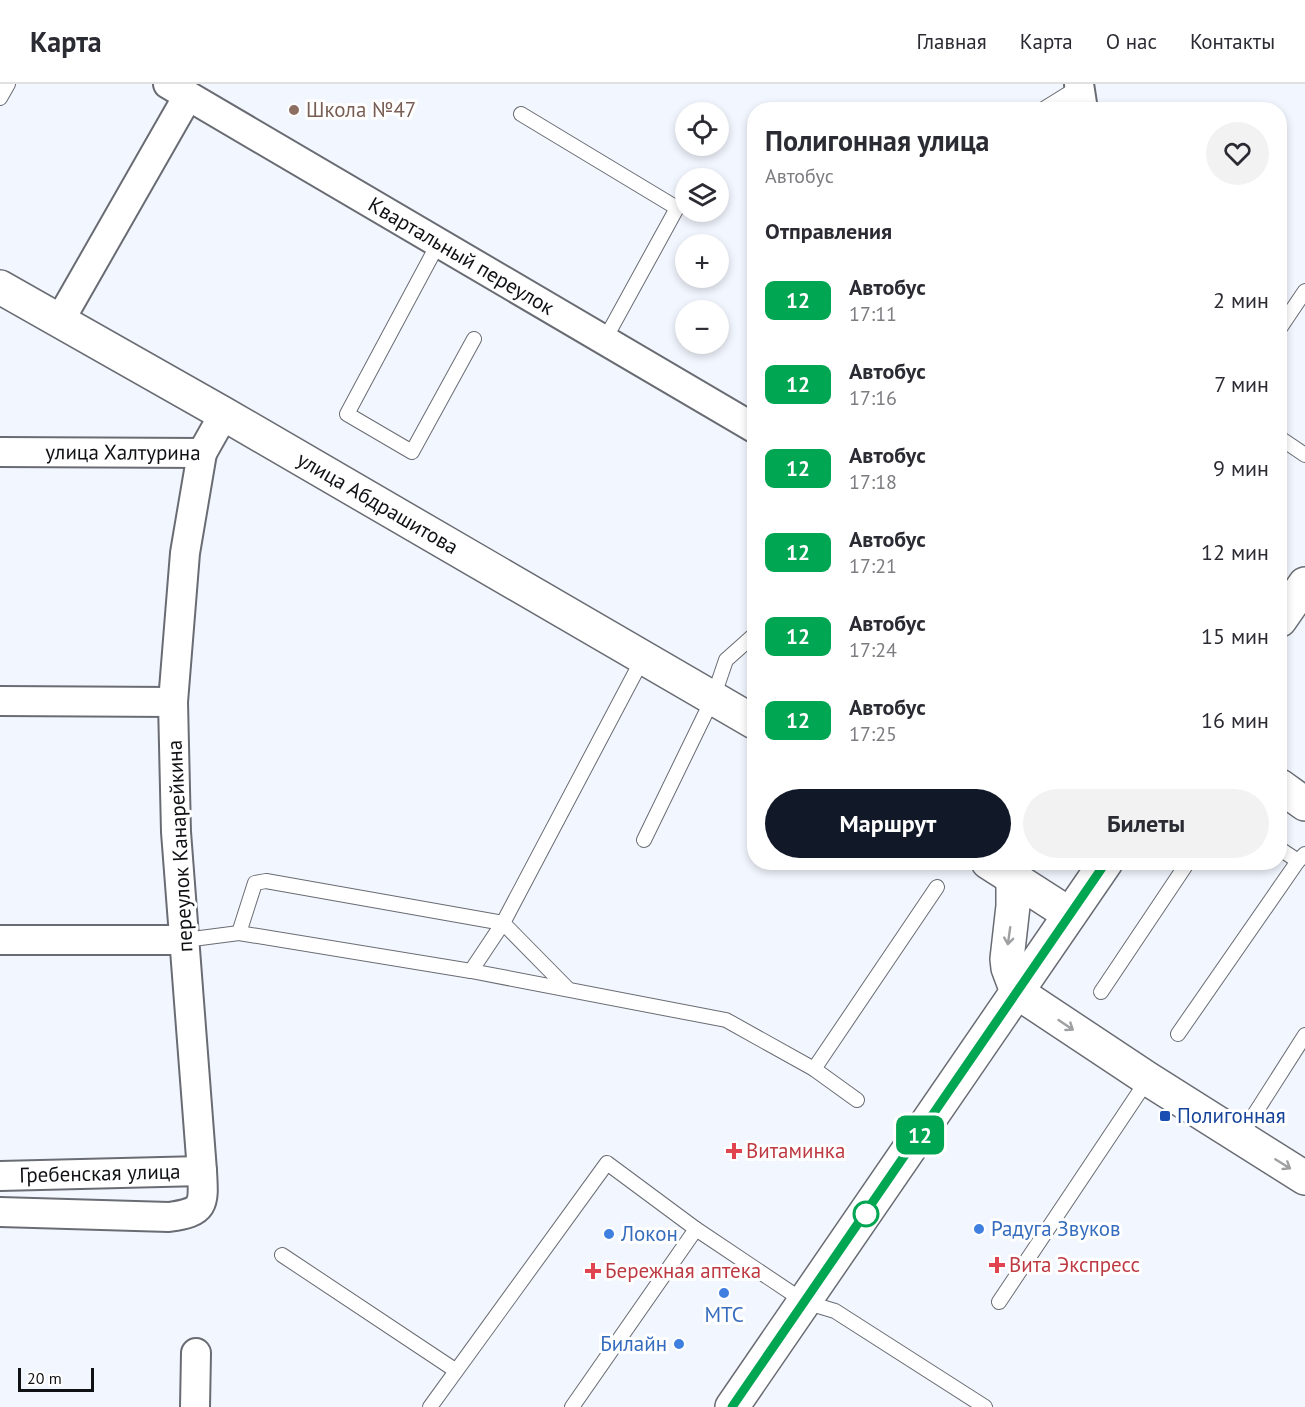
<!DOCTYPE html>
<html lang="ru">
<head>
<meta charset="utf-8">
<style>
  body { margin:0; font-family:"PT Sans",sans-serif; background:#f2f2f3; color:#2b2b33; height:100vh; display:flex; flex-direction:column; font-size:22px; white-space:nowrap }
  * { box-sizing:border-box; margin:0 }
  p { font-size:20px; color:#7c7c81 }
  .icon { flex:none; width:33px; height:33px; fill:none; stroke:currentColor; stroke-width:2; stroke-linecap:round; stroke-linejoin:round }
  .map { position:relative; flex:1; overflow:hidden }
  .side { position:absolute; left:747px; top:18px; width:540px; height:768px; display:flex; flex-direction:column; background:#fff; border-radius:24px; box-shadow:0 3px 9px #0003 }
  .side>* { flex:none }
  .badge { padding:0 12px; border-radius:9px; font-size:21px; line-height:39px }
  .tools { position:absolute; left:675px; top:18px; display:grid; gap:12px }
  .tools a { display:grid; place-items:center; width:54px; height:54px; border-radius:50%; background:#fff; box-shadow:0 3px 9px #0003; font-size:30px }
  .scale { position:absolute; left:18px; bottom:15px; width:76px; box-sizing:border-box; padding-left:6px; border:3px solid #101114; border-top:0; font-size:16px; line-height:21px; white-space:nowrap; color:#101114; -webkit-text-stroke:4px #fff; paint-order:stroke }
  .map>.badge { position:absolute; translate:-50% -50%; box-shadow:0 0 0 3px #fff }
  h2 { padding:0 18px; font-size:22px; line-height:54px }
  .round { display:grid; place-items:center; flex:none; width:63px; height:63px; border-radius:32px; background:#f2f2f3 }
  .summary { display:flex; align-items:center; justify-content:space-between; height:102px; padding:0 18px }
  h1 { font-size:28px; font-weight:700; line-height:45px }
  .cta { display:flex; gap:12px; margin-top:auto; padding:12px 18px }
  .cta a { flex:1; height:69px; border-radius:36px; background:#111827; color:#fff; font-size:24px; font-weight:700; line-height:69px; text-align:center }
  .cta a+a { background:#f2f2f3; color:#2b2b33 }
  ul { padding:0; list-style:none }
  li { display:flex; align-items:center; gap:18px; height:84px; padding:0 18px }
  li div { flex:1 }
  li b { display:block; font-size:22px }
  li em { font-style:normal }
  li .badge { min-width:66px; font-weight:700; text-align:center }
  header { display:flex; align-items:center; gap:36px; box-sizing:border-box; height:84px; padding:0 30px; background:#fff; border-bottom:2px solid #e1e1e2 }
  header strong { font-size:28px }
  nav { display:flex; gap:33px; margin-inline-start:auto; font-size:21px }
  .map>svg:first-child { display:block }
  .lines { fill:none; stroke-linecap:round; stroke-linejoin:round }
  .lane-casing { stroke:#696c73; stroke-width:16 }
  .street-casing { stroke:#696c73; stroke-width:32 }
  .secondary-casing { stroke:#696c73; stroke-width:36 }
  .primary-casing { stroke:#696c73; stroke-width:36 }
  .lane { stroke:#fff; stroke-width:14 }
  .street { stroke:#fff; stroke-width:28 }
  .secondary { stroke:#fff; stroke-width:33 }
  .primary { stroke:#fff; stroke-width:33 }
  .oneway { stroke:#9fa0a1 }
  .line-casing { stroke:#fff; stroke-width:14 }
  .line { stroke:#00a651; stroke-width:9 }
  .education-dot { fill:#8d6e63; stroke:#fff; stroke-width:2 }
  .transit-dot { fill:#1a4fb4; stroke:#fff; stroke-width:2 }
  .health-dot { fill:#e0444e; stroke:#fff; stroke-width:2 }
  .stop-dot { fill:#fff; stroke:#00a651; stroke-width:3 }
  .shop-dot { fill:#3f7fe0; stroke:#fff; stroke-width:2 }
  .labels { text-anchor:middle; stroke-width:6; stroke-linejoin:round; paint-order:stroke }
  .education-label { font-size:21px; fill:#785e54; stroke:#fff; text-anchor:start }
  .street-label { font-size:21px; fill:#101114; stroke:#fff }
  .transit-label { font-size:21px; fill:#164399; stroke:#fff; text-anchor:start }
  .health-label { font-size:21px; fill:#be3a42; stroke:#fff; text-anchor:start }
  .shop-label { font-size:21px; fill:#366cbe; stroke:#fff; text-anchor:start }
</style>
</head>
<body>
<header>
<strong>Карта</strong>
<nav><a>Главная</a><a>Карта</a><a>О нас</a><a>Контакты</a></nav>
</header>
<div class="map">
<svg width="1305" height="1323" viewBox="0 0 1305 1323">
  <rect width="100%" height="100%" fill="#f2f6fe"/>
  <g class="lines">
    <g class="lane-casing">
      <g id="lane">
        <polyline points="0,14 8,0"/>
        <polyline points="1042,26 1079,3"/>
        <polyline points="521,30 677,124 604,257"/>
        <polyline points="438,160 347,330 412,368 474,255"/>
        <polyline points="1280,244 1305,207"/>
        <polyline points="1280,354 1305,371"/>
        <polyline points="644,756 713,614 726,576 754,551"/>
        <polyline points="1280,765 1298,777"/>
        <polyline points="239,849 255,799 266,797 503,839 567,904"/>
        <polyline points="185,856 239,849 471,887 726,936 814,985 857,1016"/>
        <polyline points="471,887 503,839 643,574"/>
        <polyline points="1101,908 1188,778"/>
        <polyline points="1178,950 1298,777 1305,770"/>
        <polyline points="814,985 937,803"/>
        <polyline points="1240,1053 1305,951"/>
        <polyline points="282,1171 455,1286"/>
        <polyline points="999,1218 1148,995"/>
        <polyline points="430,1323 607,1079 696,1145"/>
        <polyline points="572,1323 696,1145 805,1218 835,1227 985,1323"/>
      </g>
    </g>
    <g class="street-casing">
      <g id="street">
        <path id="s1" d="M168,0l586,344"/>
        <polyline points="1079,0 1083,26"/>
        <polyline points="60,236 188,12"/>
        <path id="s2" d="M0,368l202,1 22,-39"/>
        <polyline points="0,617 173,618"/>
        <polyline points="0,856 185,856"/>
        <path id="s3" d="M0,1092l202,-5"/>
        <path d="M0,1128l169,5c36,-5 35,-12 33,-46l-26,-339 -3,-130 12,-149 17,-100"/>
        <polyline points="195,1323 196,1269"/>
      </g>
    </g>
    <g class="secondary-casing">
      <g id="secondary">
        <path id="s4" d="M0,203l224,127 530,308"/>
        <polyline points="1280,702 1305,720"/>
        <polyline points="988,778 1069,830"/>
        <polyline points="1013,794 1013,822 1007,875 1008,884 1017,908 1148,995 1305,1094"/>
      </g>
    </g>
    <g class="primary-casing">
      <g id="primary">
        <polyline points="1280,536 1305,500"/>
        <polyline points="732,1323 1106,778"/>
      </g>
    </g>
    <use href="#lane" class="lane"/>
    <use href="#street" class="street"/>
    <use href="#secondary" class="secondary"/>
    <use href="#primary" class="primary"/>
  </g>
  <defs><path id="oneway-shaft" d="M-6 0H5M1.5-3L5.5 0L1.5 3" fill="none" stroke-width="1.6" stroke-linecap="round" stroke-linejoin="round" transform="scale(1.5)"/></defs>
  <g class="oneway">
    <use href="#oneway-shaft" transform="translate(1009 852) rotate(98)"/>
    <use href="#oneway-shaft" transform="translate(1066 941) rotate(34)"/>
    <use href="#oneway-shaft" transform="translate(1283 1080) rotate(32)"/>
  </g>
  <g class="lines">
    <g class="line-casing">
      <polyline id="line" points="732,1323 1106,778"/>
    </g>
    <use href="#line" class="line"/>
  </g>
  <circle class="education-dot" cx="294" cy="26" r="6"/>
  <rect class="transit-dot" x="1159" y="1026" width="12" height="12" rx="3"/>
  <g class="health-dot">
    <path d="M731 1058h6v6h6v6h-6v6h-6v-6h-6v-6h6z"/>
    <path d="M994 1172h6v6h6v6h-6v6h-6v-6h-6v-6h6z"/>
    <path d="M590 1178h6v6h6v6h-6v6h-6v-6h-6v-6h6z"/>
  </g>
  <circle class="stop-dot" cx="866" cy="1130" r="12"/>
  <g class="shop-dot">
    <circle cx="979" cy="1145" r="6"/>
    <circle cx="609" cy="1150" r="6"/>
    <circle cx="724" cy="1209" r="6"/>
    <circle cx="679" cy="1260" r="6"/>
  </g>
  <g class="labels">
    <g class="education-label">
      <text x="306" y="33">Школа №47</text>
    </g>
    <g class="street-label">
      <text dy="7" stroke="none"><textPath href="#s1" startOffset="340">Квартальный переулок</textPath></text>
      <text dy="7" stroke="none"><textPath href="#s2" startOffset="123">улица Халтурина</textPath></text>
      <text dy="7" stroke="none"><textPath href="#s4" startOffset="435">улица Абдрашитова</textPath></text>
      <text transform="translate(180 762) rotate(-93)" y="7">переулок Канарейкина</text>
      <text dy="7" stroke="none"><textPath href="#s3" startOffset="100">Гребенская улица</textPath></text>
    </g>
    <g class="transit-label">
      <text x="1177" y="1039">Полигонная</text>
    </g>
    <g class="health-label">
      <text x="746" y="1074">Витаминка</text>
      <text x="1009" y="1188">Вита Экспресс</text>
      <text x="605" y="1194">Бережная аптека</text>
    </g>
    <g class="shop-label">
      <text x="991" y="1152">Радуга Звуков</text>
      <text x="621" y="1157">Локон</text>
      <text x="724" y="1238" text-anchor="middle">МТС</text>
      <text x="667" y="1267" text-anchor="end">Билайн</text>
    </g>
  </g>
</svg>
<div class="tools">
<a><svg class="icon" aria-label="locate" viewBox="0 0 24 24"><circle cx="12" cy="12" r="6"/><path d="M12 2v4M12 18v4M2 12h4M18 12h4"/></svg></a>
<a><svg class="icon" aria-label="layers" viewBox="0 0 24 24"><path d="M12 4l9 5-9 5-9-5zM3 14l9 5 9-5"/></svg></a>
<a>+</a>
<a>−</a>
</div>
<div class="scale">20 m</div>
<b class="badge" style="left:920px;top:1051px;background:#00a651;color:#fff">12</b>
<section class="side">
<div class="summary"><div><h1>Полигонная улица</h1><p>Автобус</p></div><a class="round"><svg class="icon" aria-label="heart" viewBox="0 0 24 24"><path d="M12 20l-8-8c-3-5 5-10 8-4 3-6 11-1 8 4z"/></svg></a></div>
<h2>Отправления</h2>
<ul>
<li><span class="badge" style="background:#00a651;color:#fff">12</span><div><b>Автобус</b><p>17:11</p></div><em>2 мин</em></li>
<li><span class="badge" style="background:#00a651;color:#fff">12</span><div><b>Автобус</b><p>17:16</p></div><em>7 мин</em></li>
<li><span class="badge" style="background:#00a651;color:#fff">12</span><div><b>Автобус</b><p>17:18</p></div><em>9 мин</em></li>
<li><span class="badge" style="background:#00a651;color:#fff">12</span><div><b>Автобус</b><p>17:21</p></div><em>12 мин</em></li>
<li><span class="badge" style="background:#00a651;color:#fff">12</span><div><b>Автобус</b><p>17:24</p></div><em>15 мин</em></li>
<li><span class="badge" style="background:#00a651;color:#fff">12</span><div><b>Автобус</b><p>17:25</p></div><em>16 мин</em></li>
</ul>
<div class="cta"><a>Маршрут</a><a>Билеты</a></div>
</section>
</div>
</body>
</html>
